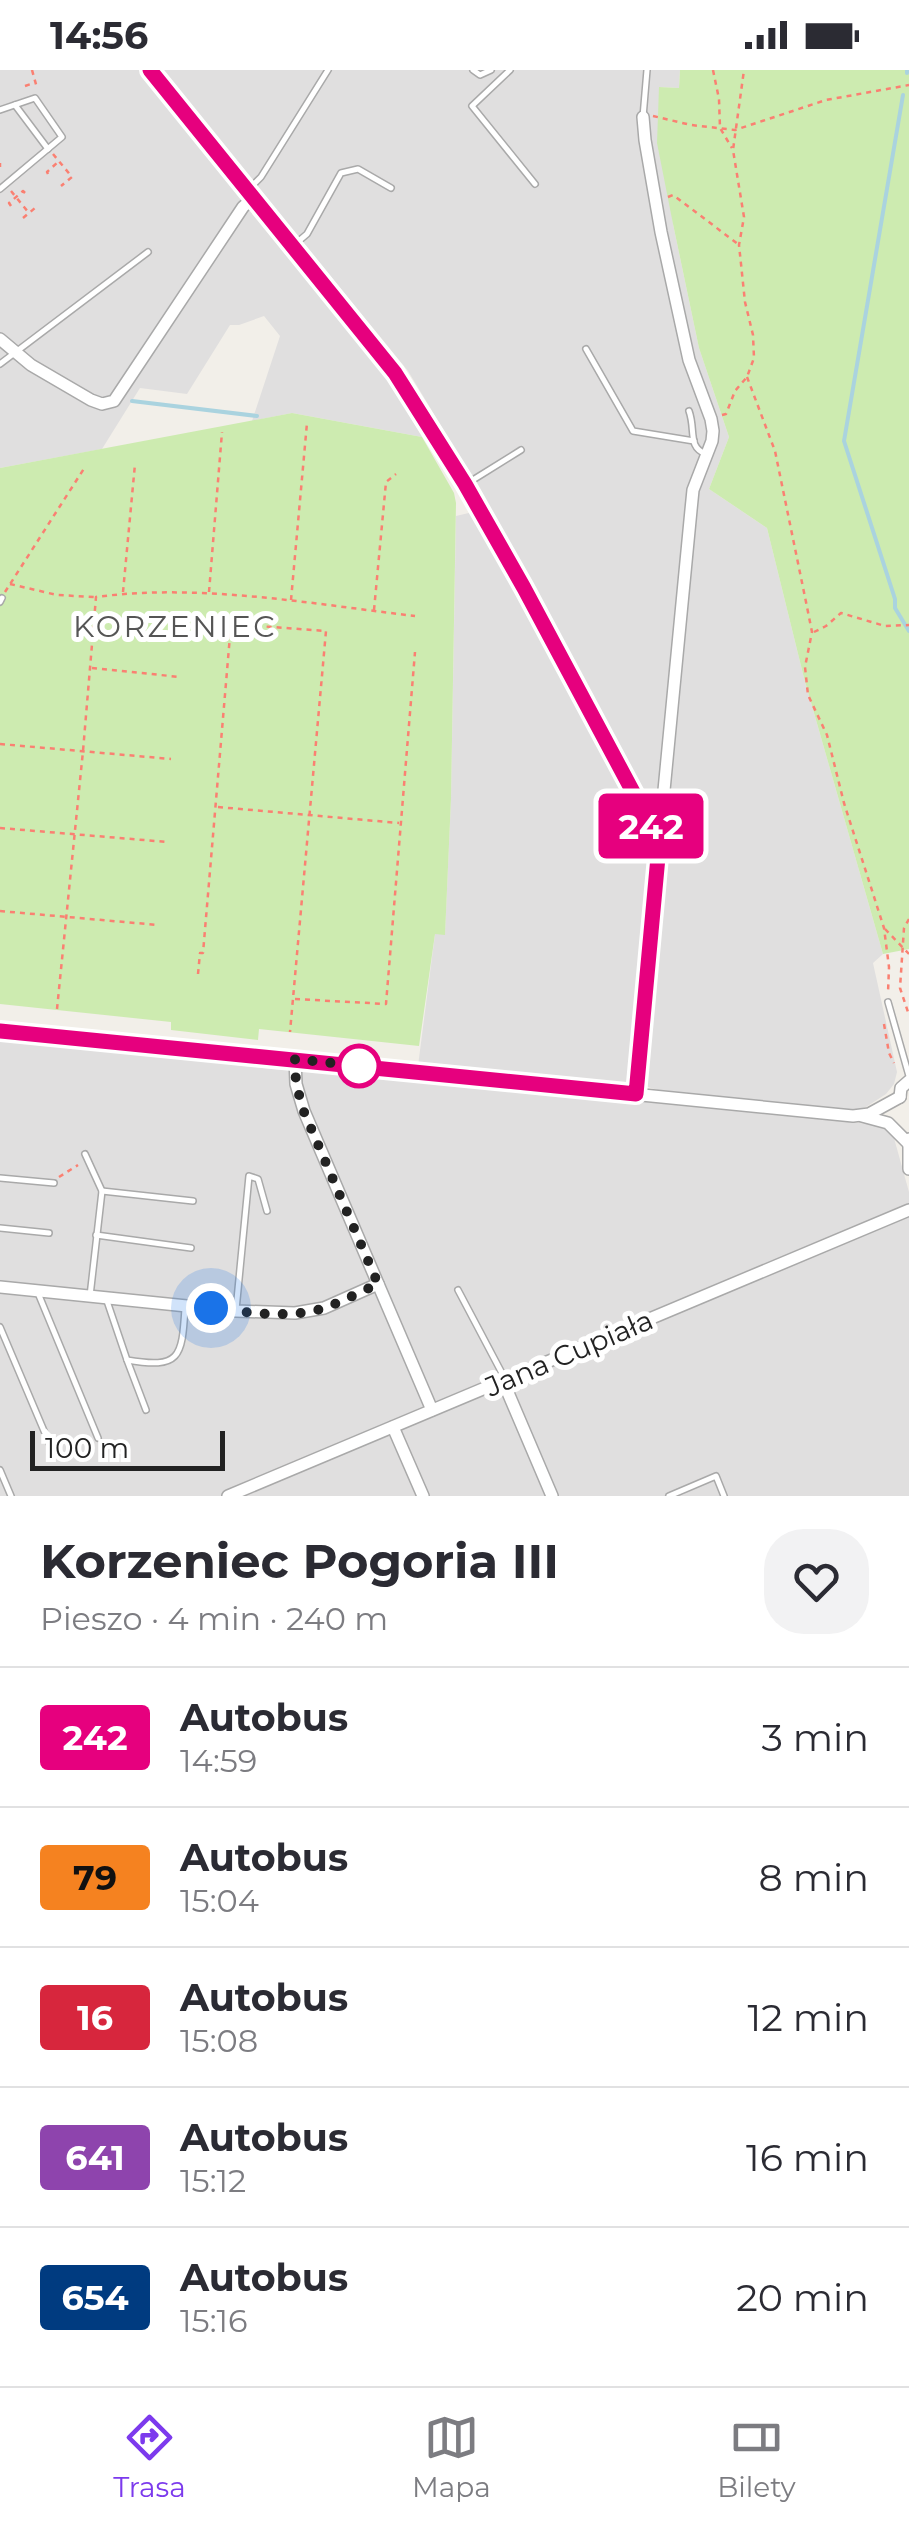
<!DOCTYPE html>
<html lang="pl">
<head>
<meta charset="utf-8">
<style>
  body { margin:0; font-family:Montserrat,sans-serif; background:#f2f2f3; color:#2b2b33; height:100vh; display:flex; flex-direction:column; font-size:38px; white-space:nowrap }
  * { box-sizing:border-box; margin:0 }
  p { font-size:32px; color:#7c7c81 }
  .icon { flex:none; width:55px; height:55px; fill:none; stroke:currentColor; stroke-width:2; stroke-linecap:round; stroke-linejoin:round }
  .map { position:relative; height:1426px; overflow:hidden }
  .sheet { display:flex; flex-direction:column; background:#fff; flex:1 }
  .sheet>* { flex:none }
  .badge { padding:0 20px; border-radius:8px; font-size:35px; line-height:65px }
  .scale { position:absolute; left:30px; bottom:25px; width:195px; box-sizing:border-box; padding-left:10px; border:5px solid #222; border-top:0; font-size:28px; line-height:35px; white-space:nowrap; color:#222; -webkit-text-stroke:8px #fff; paint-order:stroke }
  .you { position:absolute; width:50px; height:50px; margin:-25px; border:8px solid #fff; border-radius:50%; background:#1a73e8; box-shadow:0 0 0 15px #1a73e833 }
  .map>.badge { position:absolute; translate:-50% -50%; box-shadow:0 0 0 5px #fff }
  .round { display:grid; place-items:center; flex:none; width:105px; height:105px; border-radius:40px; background:#f2f2f3 }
  .overview { display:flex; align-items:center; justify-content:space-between; height:170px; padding:0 40px }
  h1 { font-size:48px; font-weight:700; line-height:75px }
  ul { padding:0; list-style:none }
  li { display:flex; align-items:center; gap:30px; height:140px; padding:0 40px; border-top:2px solid #e1e1e2 }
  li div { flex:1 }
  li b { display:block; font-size:38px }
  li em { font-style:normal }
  li .badge { min-width:110px; font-weight:700; text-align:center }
  .status { display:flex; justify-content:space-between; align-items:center; height:70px; padding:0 50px; background:#fff; direction:ltr }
  .status svg { height:28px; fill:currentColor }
  .tab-bar { display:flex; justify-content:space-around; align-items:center; height:140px; border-top:2px solid #e1e1e2; background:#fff; font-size:28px; color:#7c7c81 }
  .tab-bar a { display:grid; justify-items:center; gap:5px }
  .tab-bar .selected { color:#7c3aed }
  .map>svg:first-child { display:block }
  .residential { fill:#e0dfdf }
  .grass { fill:#cdebb0 }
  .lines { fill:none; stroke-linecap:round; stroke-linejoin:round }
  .stream { stroke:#aad3df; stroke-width:4 }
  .lane-casing { stroke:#a9a9a9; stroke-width:8 }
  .street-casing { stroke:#a9a9a9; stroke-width:14 }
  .path { stroke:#fa8072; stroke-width:2.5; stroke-dasharray:5 5; stroke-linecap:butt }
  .lane { stroke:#fff; stroke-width:5 }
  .street { stroke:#fff; stroke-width:11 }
  .line-casing { stroke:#fff; stroke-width:22 }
  .line { stroke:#e6007e; stroke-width:15 }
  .walk { stroke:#222; stroke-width:10; stroke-dasharray:0 18 }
  .stop-dot { fill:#fff; stroke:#e6007e; stroke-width:5 }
  .labels { text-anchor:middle; stroke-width:10; stroke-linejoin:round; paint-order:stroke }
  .street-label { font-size:28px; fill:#222; stroke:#fff }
  .neighbourhood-label { font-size:30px; letter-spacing:2.5px; fill:#555; stroke:#fff }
</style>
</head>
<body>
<div class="status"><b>14:56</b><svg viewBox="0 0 49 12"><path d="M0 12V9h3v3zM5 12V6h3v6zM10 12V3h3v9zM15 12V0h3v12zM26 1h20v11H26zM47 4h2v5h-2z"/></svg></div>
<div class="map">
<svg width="909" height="1426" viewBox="0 0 909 1426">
  <rect width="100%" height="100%" fill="#f2efe9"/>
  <g class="residential">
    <polygon points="0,0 142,0 255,140 252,144 384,302 422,367 292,343 252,351 280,266 264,246 239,255 230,255 187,324 140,318 102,379 0,398"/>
    <polygon points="162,0 680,0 679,18 660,17 673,154 699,278 729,367 709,419 767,458 804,608 883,884 873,893 897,1002 894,1014 886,1024 866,1037 856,1040 657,1020 648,1017 645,1013 644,1002 670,723 659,722 655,730 651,733 644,730 546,538 485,429 408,301"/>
    <polygon points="473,442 573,621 650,769 652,785 632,1002 628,1012 620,1016 418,996 435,864 445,864 451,729 456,446"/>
    <polygon points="0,968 280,1000 312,1000 417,1008 879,1055 886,1059 894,1068 909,1122 909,1426 0,1426"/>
  </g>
  <g class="grass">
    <polygon points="680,0 909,0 909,879 883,884 804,608 767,458 709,419 729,367 699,278 673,154 657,73 659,17 679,18"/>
    <polygon points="292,343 422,367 454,423 456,433 451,729 445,865 435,864 419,976 259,959 258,970 171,960 171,952 0,934 0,398"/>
  </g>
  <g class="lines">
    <g class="stream">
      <polyline points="907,3 907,0"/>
      <polyline points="903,25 844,371 895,529 895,538 909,561"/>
      <polyline points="132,331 257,346"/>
    </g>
    <g class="lane-casing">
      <g id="lane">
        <polyline points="473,0 480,5 491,0"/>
        <polyline points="510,0 472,36 535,114"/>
        <polyline points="15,35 48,79"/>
        <polyline points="0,40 35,28 62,67 0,119"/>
        <polyline points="643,47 647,0"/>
        <polyline points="247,121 261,107 328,0"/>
        <polyline points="294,175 307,164 341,103 358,99 391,118"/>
        <polyline points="586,279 633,361 694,371"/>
        <polyline points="0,294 148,182"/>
        <path d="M689,341c7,19 -2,36 17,43"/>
        <polyline points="468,413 521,380"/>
        <polyline points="0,532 2,528"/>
        <polyline points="888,932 909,1006"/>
        <polyline points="85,1084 102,1121 90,1226"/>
        <polyline points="0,1108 54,1113"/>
        <polyline points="102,1121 193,1131"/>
        <polyline points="0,1158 49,1163"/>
        <polyline points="96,1165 191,1178"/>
        <polyline points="458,1220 504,1307"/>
        <polyline points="38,1223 98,1368"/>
        <path d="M107,1231l20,59c53,9 55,-2 58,-52"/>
        <polyline points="236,1240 249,1106 258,1109 267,1141"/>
        <polyline points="0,1257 50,1375"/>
        <polyline points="127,1290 146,1340"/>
        <polyline points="0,1400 11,1426"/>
        <polyline points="669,1426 716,1406 724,1426"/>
      </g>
    </g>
    <g class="street-casing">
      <g id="street">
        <polyline points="150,0 395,303 465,414 524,518 656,769"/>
        <polyline points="0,269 31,295 91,330 102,334 114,331 243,137 253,128"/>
        <polyline points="0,961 853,1046 869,1044 900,1027"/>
        <polyline points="295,989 296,1014 304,1041 432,1340"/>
        <polyline points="636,1024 658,787 656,769 662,741 691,440 693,420 712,371 713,361 711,349 689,290 661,162 645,70 643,47"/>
        <polyline points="900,1027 901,1018 909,1011"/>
        <polyline points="862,1046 888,1053 908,1073"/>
        <polyline points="909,1069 909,1099"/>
        <polyline points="0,1217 236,1241 295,1243 324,1238 378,1214"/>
        <polyline points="503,1311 552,1426"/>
        <polyline points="393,1357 423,1426"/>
        <polyline points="228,1426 909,1140"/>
      </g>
    </g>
    <g class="path">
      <polyline points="32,0 37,18"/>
      <polyline points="713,0 719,29 720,58 732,78"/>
      <polyline points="25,16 34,13"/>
      <polyline points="653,46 691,55 735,60 826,30 909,15"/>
      <polyline points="53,84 72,107 61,116"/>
      <polyline points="0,97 0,93"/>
      <polyline points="48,104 47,102 58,92"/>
      <polyline points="11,121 29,143"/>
      <polyline points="668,127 673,125 738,174"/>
      <polyline points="11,136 9,133 23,121 25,123"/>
      <polyline points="23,148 35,138"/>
      <polyline points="747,307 775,381 806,532 812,562 805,597 808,625 827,665 844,733 884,858 889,897 888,923"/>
      <polyline points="722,345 726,344 735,321 747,307 754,288 753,265 745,232 739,175 744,147 733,80 744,0"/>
      <polyline points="10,514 57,525 95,527"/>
      <polyline points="5,522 85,397"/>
      <polyline points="123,522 135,394"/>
      <polyline points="209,522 222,362"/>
      <polyline points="291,530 307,353"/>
      <polyline points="374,540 386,412 396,404"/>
      <polyline points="814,562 826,556 841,543 885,556 909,555"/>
      <polyline points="92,598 180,607"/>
      <polyline points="0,674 171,689"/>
      <polyline points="218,737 399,753"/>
      <polyline points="0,758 167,772"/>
      <polyline points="0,841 158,855"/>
      <polyline points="909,849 904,858 900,918 909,945"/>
      <polyline points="885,859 909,884"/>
      <polyline points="198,904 200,883 203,883 231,554 326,561 290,962"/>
      <polyline points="295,929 386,934 415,582"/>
      <path d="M57,939l26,-258 13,-154c104,-14 216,7 319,19"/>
      <polyline points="884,954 889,983 894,993"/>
      <polyline points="59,1107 78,1095"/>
    </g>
    <use href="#lane" class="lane"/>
    <use href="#street" class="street"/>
  </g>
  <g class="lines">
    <g class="line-casing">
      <polyline id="line" points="0,961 636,1024 658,787 656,769 648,750 524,518 465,414 395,303 150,0"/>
    </g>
    <use href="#line" class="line"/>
    <path class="walk" d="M211,1238c35,4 75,11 110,1 19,-6 39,-17 57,-25l-74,-172 -8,-28 -1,-25 64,7"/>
  </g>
  <circle class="stop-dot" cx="359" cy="996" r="20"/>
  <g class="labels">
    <g class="street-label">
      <text transform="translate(569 1283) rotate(-23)" y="10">Jana Cupiała</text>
    </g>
    <g class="neighbourhood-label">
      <text x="175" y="567">KORZENIEC</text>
    </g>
  </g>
</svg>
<div class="scale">100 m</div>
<div class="you" style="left:211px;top:1238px"></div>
<b class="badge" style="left:651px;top:756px;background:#e6007e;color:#fff">242</b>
</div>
<section class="sheet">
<div class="overview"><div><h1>Korzeniec Pogoria III</h1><p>Pieszo · 4 min · 240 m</p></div><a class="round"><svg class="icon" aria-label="heart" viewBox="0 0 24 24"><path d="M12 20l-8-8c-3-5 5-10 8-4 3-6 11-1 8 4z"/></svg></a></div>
<ul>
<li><span class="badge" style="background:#e6007e;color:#fff">242</span><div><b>Autobus</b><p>14:59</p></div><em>3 min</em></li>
<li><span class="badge" style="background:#f58220;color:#111">79</span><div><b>Autobus</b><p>15:04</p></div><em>8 min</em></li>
<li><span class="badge" style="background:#d7263d;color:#fff">16</span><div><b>Autobus</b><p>15:08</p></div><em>12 min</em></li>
<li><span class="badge" style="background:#8e44ad;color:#fff">641</span><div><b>Autobus</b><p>15:12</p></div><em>16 min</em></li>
<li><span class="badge" style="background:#003b80;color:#fff">654</span><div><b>Autobus</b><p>15:16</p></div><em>20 min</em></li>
</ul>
</section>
<nav class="tab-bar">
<a class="selected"><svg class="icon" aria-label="directions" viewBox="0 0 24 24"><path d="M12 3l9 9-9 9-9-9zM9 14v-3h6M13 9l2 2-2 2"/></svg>Trasa</a>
<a><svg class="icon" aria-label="map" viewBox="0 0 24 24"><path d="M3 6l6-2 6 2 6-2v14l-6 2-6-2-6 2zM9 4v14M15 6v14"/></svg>Mapa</a>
<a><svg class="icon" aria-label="tickets" viewBox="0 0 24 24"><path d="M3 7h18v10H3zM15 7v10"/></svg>Bilety</a>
</nav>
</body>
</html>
